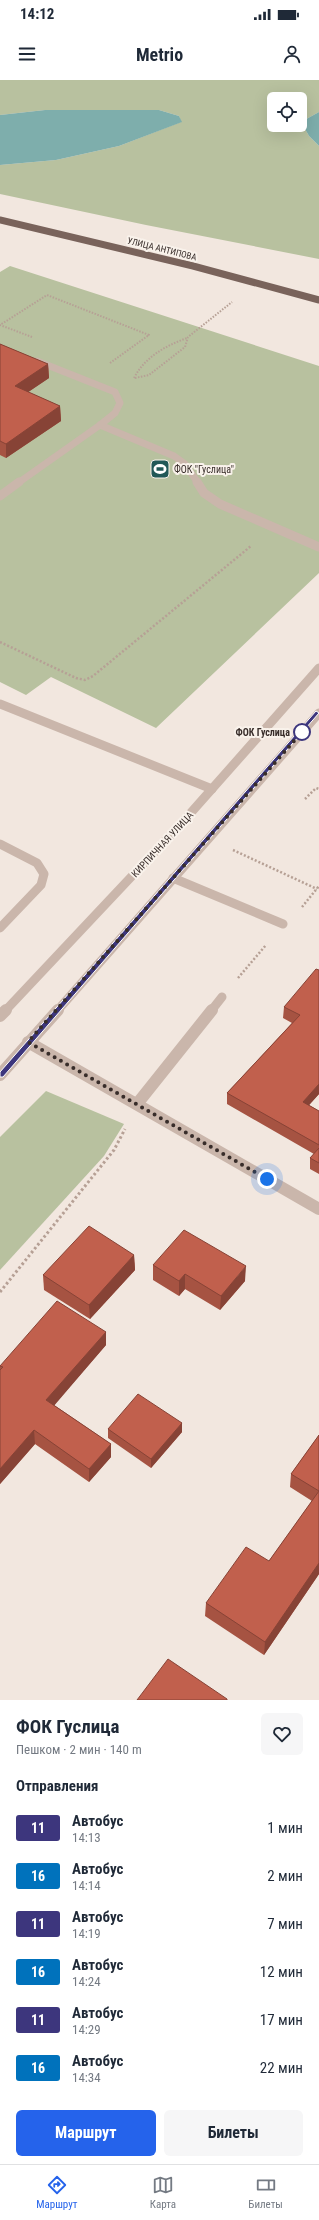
<!DOCTYPE html>
<html lang="ru">
<head>
<meta charset="utf-8">
<style>
  body { margin:0; font-family:"Roboto Condensed",sans-serif; background:#f6f6f7; color:#1f2937; height:100vh; display:flex; flex-direction:column; font-size:15px; white-space:nowrap }
  * { box-sizing:border-box; margin:0 }
  p { font-size:13px; color:#747a83 }
  .icon { flex:none; width:22px; height:22px; fill:none; stroke:currentColor; stroke-width:2; stroke-linecap:round; stroke-linejoin:round }
  .map { position:relative; height:1620px; overflow:hidden }
  .details { display:flex; flex-direction:column; background:#fff; flex:1 }
  .details>* { flex:none }
  .badge { padding:0 8px; border-radius:3px; font-size:14px; line-height:26px }
  .buttons { position:absolute; left:267px; top:12px; display:grid; gap:8px }
  .buttons a { display:grid; place-items:center; width:40px; height:40px; border-radius:6px; background:#fff; box-shadow:0 4px 16px #0002; font-size:20px }
  .you { position:absolute; width:20px; height:20px; margin:-10px; border:3px solid #fff; border-radius:50%; background:#1a73e8; box-shadow:0 0 0 6px #1a73e833 }
  .map>.badge { position:absolute; translate:-50% -50%; box-shadow:0 0 0 2px #fff }
  h2 { padding:0 16px; font-size:15px; line-height:36px }
  .round { display:grid; place-items:center; flex:none; width:42px; height:42px; border-radius:6px; background:#f6f6f7 }
  .head { display:flex; align-items:center; justify-content:space-between; height:68px; padding:0 16px }
  h1 { font-size:19px; font-weight:700; line-height:30px }
  .cta { display:flex; gap:8px; margin-top:auto; padding:8px 16px }
  .cta a { flex:1; height:46px; border-radius:6px; background:#2563eb; color:#fff; font-size:16px; font-weight:700; line-height:46px; text-align:center }
  .cta a+a { background:#f6f6f7; color:#1f2937 }
  ul { padding:0; list-style:none }
  li { display:flex; align-items:center; gap:12px; height:48px; padding:0 16px }
  li div { flex:1 }
  li b { display:block; font-size:15px }
  li em { font-style:normal }
  li .badge { min-width:44px; font-weight:700; text-align:center }
  .status { display:flex; justify-content:space-between; align-items:center; height:28px; padding:0 20px; background:#fff; direction:ltr }
  .status svg { height:11px; fill:currentColor }
  header { display:flex; justify-content:space-between; align-items:center; height:52px; padding:0 16px; background:#fff; font-size:18px; font-weight:700 }
  .menu { display:flex; justify-content:space-around; align-items:center; height:56px; border-top:1px solid #e0e1e3; background:#fff; font-size:11px; color:#747a83 }
  .menu a { display:grid; justify-items:center; gap:2px }
  .menu .on { color:#2563eb }
  .map>svg:first-child { display:block }
  .green { fill:#b8c19f; fill-rule:evenodd }
  .water { fill:#7eaeac }
  .lines { fill:none; stroke-linecap:round; stroke-linejoin:round }
  .path-far2 { stroke:#b6a095; stroke-width:2; stroke-dasharray:1.5 1.5; stroke-linecap:butt }
  .path-far1 { stroke:#b6a095; stroke-width:2.5; stroke-dasharray:2 2; stroke-linecap:butt }
  .path { stroke:#b6a095; stroke-width:3; stroke-dasharray:2.5 2.5; stroke-linecap:butt }
  .service-far2 { stroke:#cab6ab; stroke-width:7 }
  .service-far1 { stroke:#cab6ab; stroke-width:9 }
  .service { stroke:#cab6ab; stroke-width:12 }
  .tertiary-far1 { stroke:#cab6ab; stroke-width:9 }
  .tertiary { stroke:#cab6ab; stroke-width:12 }
  .primary { stroke:#79635b; stroke-width:7 }
  .wall { fill:#a65342 }
  .shaded-wall { fill:#874336 }
  .building { fill:#c1604d; stroke:#874336 }
  .line { fill:#3d367d; stroke:#fff }
  .walk { stroke:#382d2a; stroke-width:4; stroke-dasharray:0 7.2 }
  .stop-dot { fill:#fff; stroke:#3d367d; stroke-width:2 }
  .labels { text-anchor:middle; stroke-width:4; stroke-linejoin:round; paint-order:stroke }
  .far-street-label { font-size:9px; fill:#382d2a; stroke:#f9f2eb }
  .poi-label { font-size:10px; fill:#382d2a; stroke:#f9f2eb; text-anchor:start }
  .stop-label { font-size:10px; font-weight:bold; fill:#382d2a; stroke:#f9f2eb; text-anchor:end }
  .street-label { font-size:10px; fill:#382d2a; stroke:#f9f2eb }
</style>
</head>
<body>
<div class="status"><b>14:12</b><svg viewBox="0 0 49 12"><path d="M0 12V9h3v3zM5 12V6h3v6zM10 12V3h3v9zM15 12V0h3v12zM26 1h20v11H26zM47 4h2v5h-2z"/></svg></div>
<header><svg class="icon" aria-label="menu" viewBox="0 0 24 24"><path d="M4 6h16M4 12h16M4 18h16"/></svg>Metrio<svg class="icon" aria-label="person" viewBox="0 0 24 24"><circle cx="12" cy="8" r="4"/><path d="M4 21q1-7 8-7t8 7"/></svg></header>
<div class="map">
<svg width="319" height="1620" viewBox="0 0 319 1620">
  <rect width="100%" height="100%" fill="#f2e7df"/>
  <g class="green">
    <path d="M0,0h319v32l-18,10 8,14 10,10v113l-173,-34 -146,-31v-29l56,-5 63,-14 62,-24 -2,-6 -20,-6h-114l-45,5zM274,19h26v26h-26z"/>
    <polygon points="10,186 319,286 319,493 156,648 51,597 26,615 0,602 0,192"/>
    <polygon points="46,1011 124,1044 104,1076 0,1190 0,1057"/>
  </g>
  <g class="water">
    <polygon points="45,30 159,30 179,36 182,42 119,66 56,80 0,85 0,35"/>
    <polygon points="319,32 319,66 309,56 301,42"/>
  </g>
  <g class="lines">
    <g class="path-far2">
      <polyline points="32,257 0,245 47,215 149,255 110,283"/>
      <path d="M134,298c11,-21 31,-32 53,-40"/>
      <polyline points="135,298 149,295 185,267 188,257 232,222"/>
    </g>
    <g class="path-far1">
      <polyline points="0,562 76,598 85,600 93,596 251,466"/>
      <polyline points="305,719 316,708 319,709"/>
      <polyline points="233,770 317,809"/>
      <polyline points="302,827 319,806"/>
      <polyline points="238,898 266,865"/>
    </g>
    <polyline class="path" points="0,1212 114,1070 125,1049"/>
    <g class="service-far2">
      <polyline points="100,345 174,376 185,384 198,403"/>
      <polyline points="18,403 100,345 115,333 120,323 115,312 37,281"/>
    </g>
    <g class="service-far1">
      <polyline points="197,402 204,413 220,424 319,467"/>
      <polyline points="0,416 19,402"/>
      <polyline points="0,624 212,709"/>
      <polyline points="0,764 37,783 44,794 41,805 0,848"/>
      <polyline points="173,798 283,844"/>
      <polyline points="211,931 222,917"/>
    </g>
    <g class="service">
      <polyline points="28,962 319,1129"/>
      <polyline points="137,1024 212,930"/>
    </g>
    <g class="tertiary-far1">
      <polyline points="5,931 180,745 319,588"/>
      <polyline points="57,931 319,633"/>
    </g>
    <g class="tertiary">
      <polyline points="0,936 6,930"/>
      <polyline points="0,995 58,930"/>
    </g>
    <polyline class="primary" points="0,140 193,186 319,220"/>
  </g>
  <g class="wall">
    <polygon points="0,264 48,284 49,298 28,312 60,326 61,341 6,378 0,375"/>
    <polygon points="319,890 319,1014 309,1025 319,1031 319,1094 310,1089 310,1078 314,1074 227,1024 227,1013 292,943 283,938 284,927"/>
    <polygon points="134,1175 135,1190 90,1239 44,1210 43,1195"/>
    <polygon points="153,1185 245,1201 220,1230 185,1209 179,1216 153,1200"/>
    <polygon points="106,1252 106,1265 54,1325 111,1364 111,1377 89,1402 35,1364 0,1404 0,1286"/>
    <polygon points="182,1343 182,1352 151,1388 108,1358 108,1349"/>
    <polygon points="319,1355 319,1494 264,1575 205,1536 206,1523 269,1481 312,1421 290,1407 291,1394"/>
  </g>
  <g class="shaded-wall">
    <polygon points="48,284 49,298 15,321 15,306"/>
    <polygon points="60,326 61,341 6,378 6,364"/>
    <polygon points="319,1004 319,1014 302,1033 303,1022"/>
    <polygon points="134,1175 135,1190 90,1239 89,1225"/>
    <polygon points="246,1186 245,1201 220,1230 221,1216"/>
    <polygon points="185,1194 185,1209 179,1216 179,1201"/>
    <polygon points="106,1252 106,1265 47,1334 46,1320"/>
    <polygon points="182,1343 182,1352 151,1388 151,1379"/>
    <polygon points="34,1350 35,1364 0,1404 0,1389"/>
    <polygon points="111,1364 111,1377 89,1402 89,1389"/>
    <polygon points="319,1483 319,1494 264,1575 265,1562"/>
  </g>
  <g class="building">
    <polygon points="0,264 48,284 15,306 60,326 6,364 0,361"/>
    <polygon points="316,889 319,890 319,1004 303,1022 319,1031 319,1065 227,1013 300,935 284,927"/>
    <polygon points="319,1068 319,1083 310,1078"/>
    <polygon points="89,1146 134,1175 89,1225 43,1195"/>
    <polygon points="184,1150 246,1186 221,1216 185,1194 179,1201 153,1185"/>
    <polygon points="57,1221 106,1252 46,1320 111,1364 89,1389 34,1350 0,1389 0,1290 3,1287 0,1286"/>
    <polygon points="138,1314 182,1343 151,1379 108,1349"/>
    <polygon points="319,1355 319,1411 291,1394"/>
    <polygon points="319,1411 319,1483 265,1562 206,1523 246,1467 269,1481"/>
    <polygon points="168,1579 227,1619 227,1620 137,1620"/>
  </g>
  <polygon class="line" points="316,631 319,633 3,997 0,997 0,992"/>
  <g class="lines">
    <polyline class="walk" points="267,1099 28,962 302,652"/>
  </g>
  <defs>
    <g id="stadium-square" transform="scale(1)"><rect x="-9" y="-9" width="18" height="18" rx="4" fill="#215857" stroke="#f9f2eb"/><path d="M0-5a6.5 5 0 1 0 0 10a6.5 5 0 1 0 0-10ZM-3.5-1.8h7v3.6h-7Z" fill="#fff"/></g>
  </defs>
  <g fill-rule="evenodd">
    <use href="#stadium-square" x="160" y="389"/>
  </g>
  <circle class="stop-dot" cx="302" cy="652" r="8"/>
  <g class="labels">
    <g class="far-street-label">
      <text transform="translate(162 169) rotate(14)" y="3">УЛИЦА АНТИПОВА</text>
    </g>
    <g class="poi-label">
      <text x="174" y="393">ФОК "Гуслица"</text>
    </g>
    <g class="stop-label">
      <text x="290" y="656">ФОК Гуслица</text>
    </g>
    <g class="street-label">
      <text transform="translate(162 764) rotate(-47)" y="4">КИРПИЧНАЯ УЛИЦА</text>
    </g>
  </g>
</svg>
<div class="buttons">
<a><svg class="icon" aria-label="locate" viewBox="0 0 24 24"><circle cx="12" cy="12" r="6"/><path d="M12 2v4M12 18v4M2 12h4M18 12h4"/></svg></a>
</div>
<div class="you" style="left:267px;top:1099px"></div>
</div>
<section class="details">
<div class="head"><div><h1>ФОК Гуслица</h1><p>Пешком · 2 мин · 140 m</p></div><a class="round"><svg class="icon" aria-label="heart" viewBox="0 0 24 24"><path d="M12 20l-8-8c-3-5 5-10 8-4 3-6 11-1 8 4z"/></svg></a></div>
<h2>Отправления</h2>
<ul>
<li><span class="badge" style="background:#3d367d;color:#fff">11</span><div><b>Автобус</b><p>14:13</p></div><em>1 мин</em></li>
<li><span class="badge" style="background:#0072bc;color:#fff">16</span><div><b>Автобус</b><p>14:14</p></div><em>2 мин</em></li>
<li><span class="badge" style="background:#3d367d;color:#fff">11</span><div><b>Автобус</b><p>14:19</p></div><em>7 мин</em></li>
<li><span class="badge" style="background:#0072bc;color:#fff">16</span><div><b>Автобус</b><p>14:24</p></div><em>12 мин</em></li>
<li><span class="badge" style="background:#3d367d;color:#fff">11</span><div><b>Автобус</b><p>14:29</p></div><em>17 мин</em></li>
<li><span class="badge" style="background:#0072bc;color:#fff">16</span><div><b>Автобус</b><p>14:34</p></div><em>22 мин</em></li>
</ul>
<div class="cta"><a>Маршрут</a><a>Билеты</a></div>
</section>
<nav class="menu">
<a class="on"><svg class="icon" aria-label="directions" viewBox="0 0 24 24"><path d="M12 3l9 9-9 9-9-9zM9 14v-3h6M13 9l2 2-2 2"/></svg>Маршрут</a>
<a><svg class="icon" aria-label="map" viewBox="0 0 24 24"><path d="M3 6l6-2 6 2 6-2v14l-6 2-6-2-6 2zM9 4v14M15 6v14"/></svg>Карта</a>
<a><svg class="icon" aria-label="tickets" viewBox="0 0 24 24"><path d="M3 7h18v10H3zM15 7v10"/></svg>Билеты</a>
</nav>
</body>
</html>
